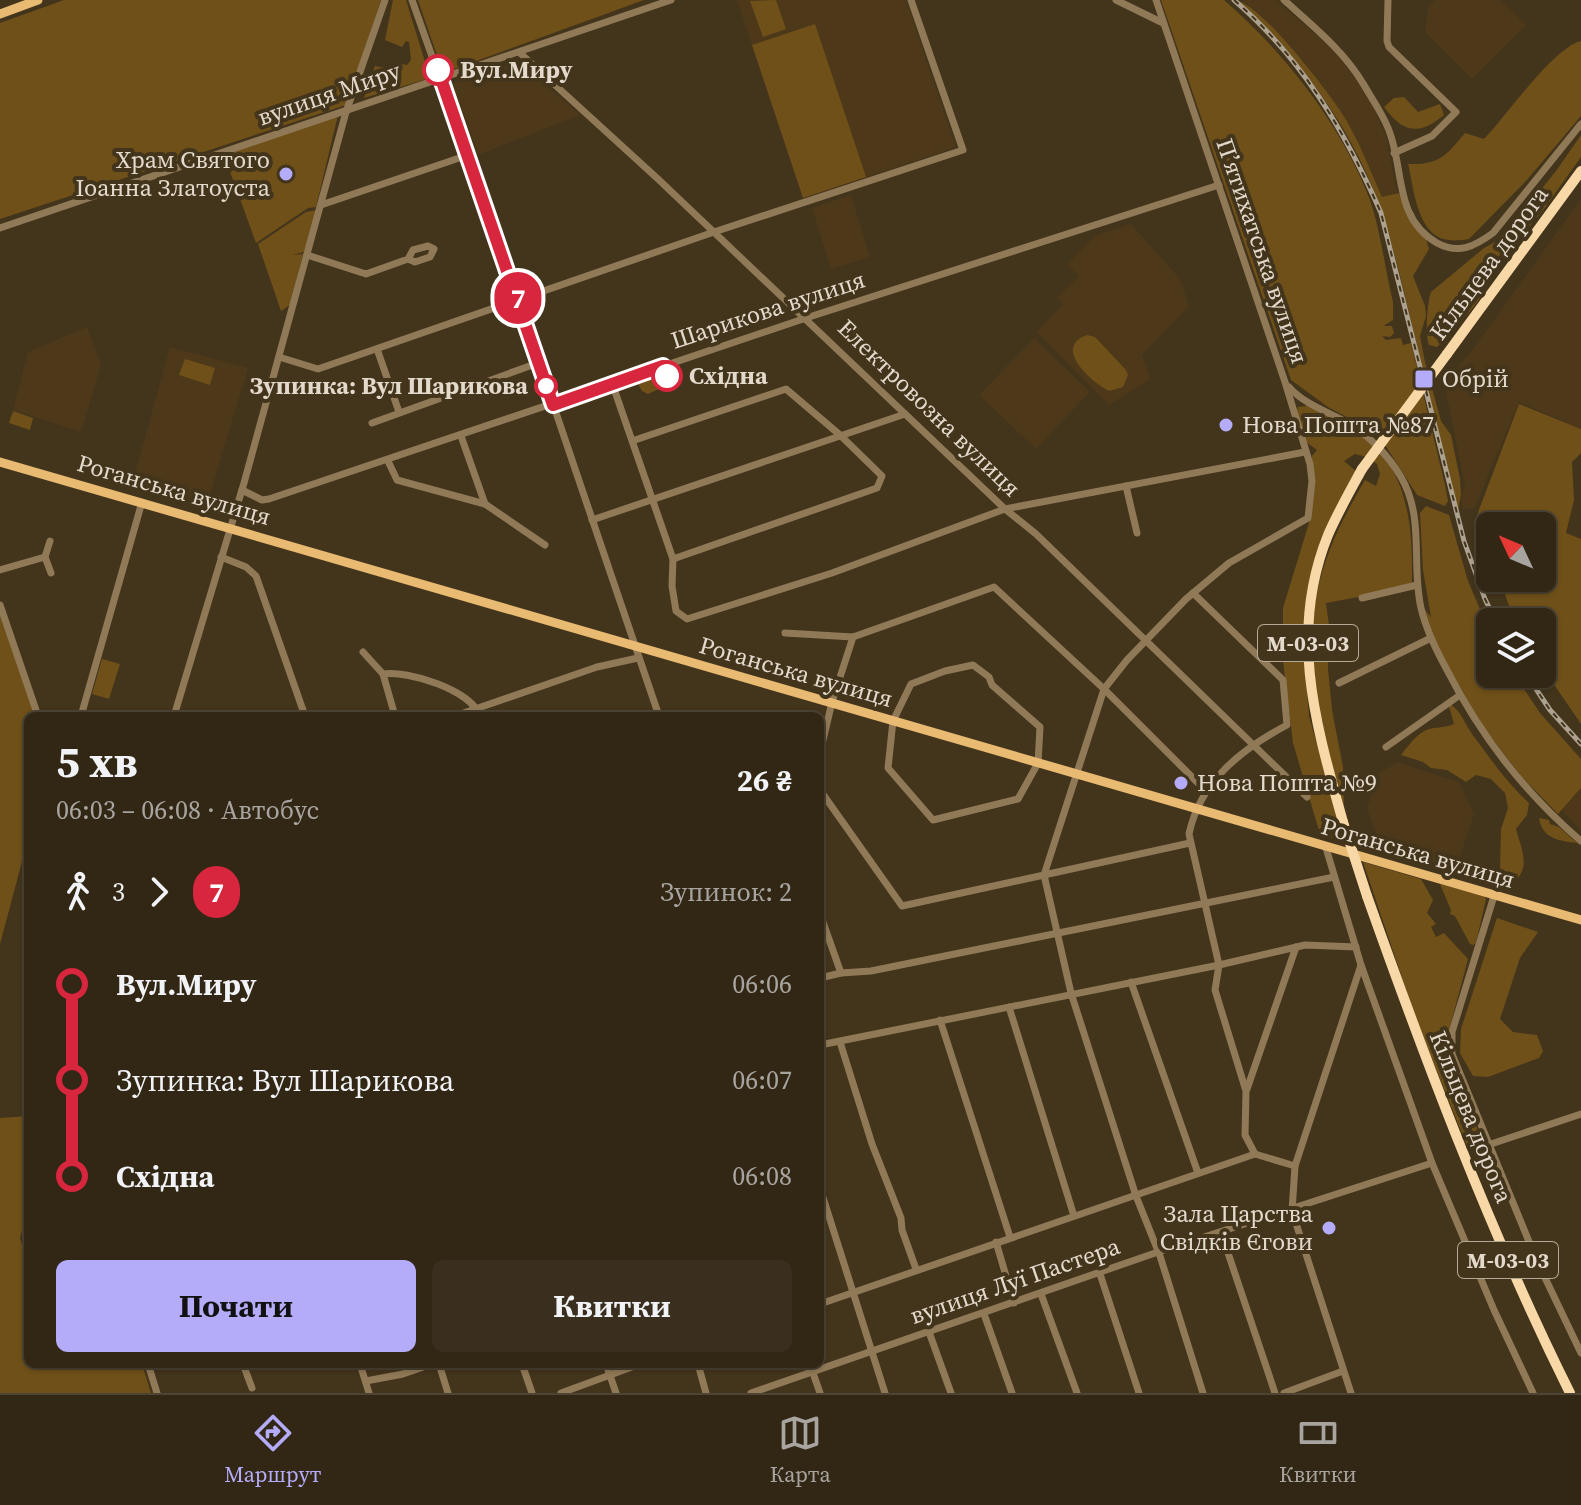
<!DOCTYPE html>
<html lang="uk">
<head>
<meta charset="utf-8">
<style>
  body { margin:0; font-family:"Source Serif 4",serif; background:#3a2f1e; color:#f1f3f6; height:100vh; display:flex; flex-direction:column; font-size:30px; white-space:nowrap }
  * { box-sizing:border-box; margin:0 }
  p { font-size:26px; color:#a8a5a0 }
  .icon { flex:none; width:44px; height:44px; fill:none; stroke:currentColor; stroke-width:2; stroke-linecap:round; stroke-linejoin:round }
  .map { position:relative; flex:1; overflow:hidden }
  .sheet { position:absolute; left:24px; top:712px; width:800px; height:656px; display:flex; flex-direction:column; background:#322715; border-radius:12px; box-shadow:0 2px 6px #0004,0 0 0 2px #4d4434 }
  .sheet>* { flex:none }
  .badge { padding:0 16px; border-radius:26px; font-size:28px; line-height:52px }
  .needle { width:52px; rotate:314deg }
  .controls { position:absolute; left:1476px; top:512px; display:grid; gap:16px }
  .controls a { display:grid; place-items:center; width:80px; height:80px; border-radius:12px; background:#322715; box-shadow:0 2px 6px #0004,0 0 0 2px #4d4434; font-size:40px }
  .map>.badge { position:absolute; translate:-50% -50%; box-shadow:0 0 0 4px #fff }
  .legs { display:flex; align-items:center; gap:12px; height:88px; padding:0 32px; font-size:26px }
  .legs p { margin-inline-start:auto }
  .headline { display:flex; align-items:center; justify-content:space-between; height:136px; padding:0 32px }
  h1 { font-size:44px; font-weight:700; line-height:60px }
  .button { display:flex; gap:16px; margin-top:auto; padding:16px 32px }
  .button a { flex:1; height:92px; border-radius:12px; background:#b4acf9; color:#111; font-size:32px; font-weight:700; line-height:92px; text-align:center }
  .button a+a { background:#3a2f1e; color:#f1f3f6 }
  ul { padding:0 32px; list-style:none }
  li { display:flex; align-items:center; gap:28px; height:96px; font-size:30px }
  li i { display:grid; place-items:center; width:12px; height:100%; margin:0 10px; background:currentColor }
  li i::after { content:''; width:20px; height:20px; margin:-10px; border:6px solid; border-radius:50%; background:#322715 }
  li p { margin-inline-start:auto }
  li:first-child i { background:linear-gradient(#0000 50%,currentColor 0) }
  li:last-child i { background:linear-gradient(currentColor 50%,#0000 0) }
  .tabs { display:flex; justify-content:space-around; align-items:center; height:112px; border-top:2px solid #4d4434; background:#322715; font-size:22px; color:#a8a5a0 }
  .tabs a { display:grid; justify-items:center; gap:4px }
  .tabs .selected { color:#b4acf9 }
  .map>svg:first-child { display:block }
  .built { fill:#4d391a }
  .green { fill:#6f5019 }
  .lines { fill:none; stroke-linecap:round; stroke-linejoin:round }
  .minor { stroke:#907957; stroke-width:7 }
  .major { stroke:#e8ba72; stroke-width:9 }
  .highway { stroke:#f9d8a7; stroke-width:10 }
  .rail-casing { stroke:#ada290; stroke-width:5 }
  .rail { stroke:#43341c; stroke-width:2; stroke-dasharray:6; stroke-linecap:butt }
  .highway-bridge { stroke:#f9d8a7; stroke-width:10 }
  .line-1-casing { stroke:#fff; stroke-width:18 }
  .line-1 { stroke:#d7263d; stroke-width:12 }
  .stop-1-dot { fill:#fff; stroke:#d7263d; stroke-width:4 }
  .poi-dot { fill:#b4acf9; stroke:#43341c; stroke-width:3 }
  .labels { text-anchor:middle; stroke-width:8; stroke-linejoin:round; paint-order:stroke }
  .shield { fill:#43341c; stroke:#b4a897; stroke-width:2 }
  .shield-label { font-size:22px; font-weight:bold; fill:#e4dacc }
  .stop-label { font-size:24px; font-weight:bold; fill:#e4dacc; stroke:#43341c; text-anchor:start }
  .street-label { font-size:24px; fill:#e4dacc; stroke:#43341c }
  .poi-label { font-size:24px; fill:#e4dacc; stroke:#43341c; text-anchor:start }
</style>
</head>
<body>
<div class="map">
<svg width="1581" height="1393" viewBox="0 0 1581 1393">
  <rect width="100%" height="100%" fill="#43341c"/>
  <g class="built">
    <polygon points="737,0 906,0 956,147 803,198"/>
    <polygon points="1242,0 1276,0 1332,49 1367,93 1386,136 1397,193 1383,199 1341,113 1294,52 1261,15"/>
    <polygon points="1435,0 1500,0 1526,25 1472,79 1425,32 1428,7"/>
    <polygon points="519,62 580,115 478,155 453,84"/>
    <polygon points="851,195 870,257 831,269 812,208"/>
    <polygon points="1581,199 1581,425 1579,428 1519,402 1475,507 1463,510 1461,496 1465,486 1444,383 1473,349"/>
    <polygon points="1131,224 1180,279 1189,306 1142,355 1150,379 1109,405 1037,332 1063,304 1057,298 1079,277 1068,264 1095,236"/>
    <polygon points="87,327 101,365 81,432 13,410 28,352"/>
    <polygon points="1034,338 1090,392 1036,449 979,395"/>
    <polygon points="170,347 248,368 207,504 132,484"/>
    <polygon points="1397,762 1459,782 1474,814 1456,869 1381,847 1367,809 1377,775"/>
    <polygon points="1581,789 1581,831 1562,810"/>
  </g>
  <g class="green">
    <polygon points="64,0 381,0 346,105 0,219 0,23"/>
    <polygon points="393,0 406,0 430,78 364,98 375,66 395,70 401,64 407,65 411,60 409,42 406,41 402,47 385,40"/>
    <polygon points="418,0 644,0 443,73"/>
    <polygon points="776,0 786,29 763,37 750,1"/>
    <path d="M1161,0h63c59,51 115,122 144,195 12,30 17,75 25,107v18l-10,6h9l2,7 -4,4 -8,-1 4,4 15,-2 2,7 8,-2 34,142 3,16 -3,5 -28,-11 -39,-61 -50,-27 -37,-27z"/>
    <path d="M1234,0c24,0 90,87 105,109 18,26 30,59 43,88l17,-4 10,24 17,22 3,10 -16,27 12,30 1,10 -6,20 5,26 16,59 10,14 9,44 1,15 -3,18c-15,-61 -30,-122 -45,-183 -14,-57 -26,-114 -52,-167 -29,-61 -76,-118 -127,-162z"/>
    <polygon points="815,24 866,177 803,198 752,45"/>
    <path d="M1581,41v75l-55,65 -57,58c-6,1 -14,2 -20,1 -32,-3 -35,-52 -41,-76 31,1 38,-8 57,-31l19,6c22,-23 70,-92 97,-98z"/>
    <path d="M1404,97l14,15 22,-8 4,11c-25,21 -41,18 -60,-8l10,-9z"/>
    <polygon points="338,115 316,207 308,208 256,243 224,155"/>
    <polygon points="1581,135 1581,157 1541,213 1519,238 1512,235 1509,229 1556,171"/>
    <polygon points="317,210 304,252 292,255 303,254 290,305 281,311 258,244 306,212"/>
    <path d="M1508,235l7,6 1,6 -32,35 -2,13 -10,14 -35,38 -8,-2c-4,-10 -2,-42 2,-53l53,-44z"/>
    <path d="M1087,335l8,2 31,33 2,5 -5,12 -14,4c-18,-9 -57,-44 -22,-56z"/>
    <polygon points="185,359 215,368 210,385 179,375"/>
    <polygon points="662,373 664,382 661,388 648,394 642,391 637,382"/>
    <path d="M1519,404l62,25v24l-9,9 2,38 -8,33 15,6v185l-39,-57v-45h-27l-16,-44h43v-52h-20l3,-8c-12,-4 -22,-1 -36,-5l-5,6 -7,-4z"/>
    <path d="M1307,406c16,8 35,15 50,25 53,37 56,97 55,156l-86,16 3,23 -1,43 4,41 11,57 1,39c-25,-82 -48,-171 -15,-254 9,-25 23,-49 36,-72l11,6 4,-12 -3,-10 -10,-7 -12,-3 -11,7 13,11 -51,134 -3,27 6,83 35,126 -24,-8 -27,-91 -10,-82v-53l26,-85 3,-67 5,-6 -11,-8 -9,-31 1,-4z"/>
    <polygon points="13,411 33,418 30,430 9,423"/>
    <polygon points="1426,506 1449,515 1468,581 1490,633 1490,674 1514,674 1540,713 1581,759 1581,788 1558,814 1522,777 1477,719 1426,625 1421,606 1431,617 1423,570 1420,513"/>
    <polygon points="0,605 38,716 28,716 28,839 0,944"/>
    <polygon points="102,659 120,664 109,699 92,694"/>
    <path d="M1448,703c13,6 18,24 27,35 17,23 33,46 54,65l-2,12 -11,14c5,19 15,37 -1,52l-15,-13 1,-39 7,-21 -3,-15 -14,-14 -15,-4 -10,7 -19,-12 -16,-2 -8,-6 -22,-7c6,-8 16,-21 25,-25 9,-3 19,-2 28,-6z"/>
    <path d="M1539,818l10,2 1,4 9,3 18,16c-19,-2 -35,-5 -38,-25z"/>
    <polygon points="1363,862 1421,879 1433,900 1427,913 1436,924 1431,927 1436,937 1444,933 1468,959 1446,1042 1481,1139 1467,1146 1415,1016"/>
    <polygon points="1440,884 1484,896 1486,899 1476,943 1473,945 1470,944 1455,916 1450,914 1451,910"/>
    <polygon points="1497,918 1538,932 1520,958 1500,1019 1513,1032 1537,1035 1543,1051 1539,1058 1488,1077 1473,1076 1460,1053 1461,1029"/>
    <polygon points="28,1116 28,1210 20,1238 28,1265 28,1364 142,1364 151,1393 0,1393 0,1118"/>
  </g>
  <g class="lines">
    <g class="minor">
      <polyline points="412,0 499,245 659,716"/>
      <polyline points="1116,0 1163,23"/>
      <polyline points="1156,0 1285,382 1310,464 1312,481 1308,518 1229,563 1186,599 1127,660 1104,689 1044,875 1071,993 1136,1196 1160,1256 1203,1393"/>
      <path d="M1284,0c29,26 60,51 80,85 8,14 18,28 24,43 17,40 5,90 49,115 22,12 38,3 56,-10l88,-109"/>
      <polyline points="1388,0 1387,41 1389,47 1456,112 1432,136 1394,153"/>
      <polyline points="520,53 658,179 1005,509 1036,534 1307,797"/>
      <polyline points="321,205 468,155"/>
      <polyline points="0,228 671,0"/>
      <polyline points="307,255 366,274 408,259 415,262 430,257 434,249 428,246 413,250 408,259"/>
      <polyline points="377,349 399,412"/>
      <polyline points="279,357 318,369 714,232 963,150 911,0"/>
      <polyline points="612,383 673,559 877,488 882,476 840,435 786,389 632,441"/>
      <path d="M1289,387c15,17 37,24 57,35 22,12 42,33 55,55 24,41 10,88 20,131 5,22 15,42 26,62 33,65 78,123 134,171"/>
      <polyline points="372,423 538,363"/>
      <polyline points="461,436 485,504"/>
      <polyline points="388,461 397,480 485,504 545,545"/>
      <polyline points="1126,486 1137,533"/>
      <polyline points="242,490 262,500 269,499 806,318 1219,185"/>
      <polyline points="592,520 905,414"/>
      <polyline points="50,541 45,557 51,573"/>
      <polyline points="221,557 246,567 256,576 305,716"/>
      <polyline points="673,559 672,586 676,611 687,619 832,573 1005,509 1305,452"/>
      <polyline points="0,570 45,557"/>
      <path d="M1193,593l90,87 4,45c-45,24 -87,56 -98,109l30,131 -4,25 31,101 -1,44 10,19"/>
      <polyline points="1362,598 1417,585"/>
      <polyline points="0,605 38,716"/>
      <polyline points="785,633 853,637"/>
      <path d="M363,652l20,22c25,-4 88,16 97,42"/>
      <polygon points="973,665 989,677 992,685 1040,727 1038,763 1018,799 933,820 888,768 893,721 911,684 945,671"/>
      <polyline points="383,674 395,716"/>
      <polyline points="1339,683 1431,638"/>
      <polyline points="81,716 142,502"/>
      <polyline points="174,716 244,483 346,112 385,0"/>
      <polyline points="455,716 597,667 638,658"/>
      <polyline points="1386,747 1460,695"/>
      <polyline points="820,753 832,702 853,637 994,587 1104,689 1205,790"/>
      <polyline points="820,790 902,906 1190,843"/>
      <polyline points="1326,848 1361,965 1432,1163 1494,1310 1533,1393"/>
      <polyline points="1494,896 1452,1032 1452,1054 1537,1261 1581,1353"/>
      <polyline points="820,914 841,973"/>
      <polyline points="820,978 841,973 871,971 1334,877"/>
      <polyline points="1131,982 1198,1173"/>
      <polyline points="1009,1007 1074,1216"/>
      <polyline points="940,1020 1010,1237"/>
      <polyline points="840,1042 872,1144 901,1218 902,1230 916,1269"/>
      <polyline points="820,1045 1219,965 1305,945 1356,947"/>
      <polyline points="1247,1089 1296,947"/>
      <polyline points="1488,1145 1581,1114"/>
      <polyline points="820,1188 885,1393"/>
      <polyline points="1221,1232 1275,1393"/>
      <polyline points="996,1242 1014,1303"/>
      <polyline points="1100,1274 1139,1393"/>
      <polyline points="1041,1294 1077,1393"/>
      <polyline points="820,1304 1255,1154 1295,1166"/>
      <polyline points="984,1314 1012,1393"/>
      <polyline points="929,1332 951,1393"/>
      <polyline points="148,1364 157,1393"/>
      <polyline points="243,1364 252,1388"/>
      <polyline points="360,1364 369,1393"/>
      <polyline points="439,1364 448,1393"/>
      <polyline points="522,1364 532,1393"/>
      <polyline points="606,1364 616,1393"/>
      <polyline points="698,1364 706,1393"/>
      <polyline points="813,1373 820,1393"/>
      <polyline points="366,1381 403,1374 432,1364"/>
      <polyline points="561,1393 640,1364"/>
      <polyline points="751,1393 1158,1252 1432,1163"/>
      <polyline points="1284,1393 1343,1371"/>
      <polyline points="1351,1393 1292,1211 1295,1166 1361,965"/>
    </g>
    <g class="major">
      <polyline points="0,14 38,0"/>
      <polyline points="0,462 1581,920"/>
    </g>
    <g class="highway">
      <polyline points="1447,354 1581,171"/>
      <path d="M1343,822c-27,-97 -55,-188 -15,-287 10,-23 22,-44 34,-66"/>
      <path d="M1367,896c60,169 123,336 203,497"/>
    </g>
    <g class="rail-casing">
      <g id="rail">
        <path d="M1234,0c68,58 112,133 147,213l83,328 21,58 11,23"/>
        <polyline points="1526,674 1550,710 1581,744"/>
      </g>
    </g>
    <use href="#rail" class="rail"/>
    <g class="highway-bridge">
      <polyline points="1362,469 1447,354"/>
      <polyline points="1343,822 1367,896"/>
    </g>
  </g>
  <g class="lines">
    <g class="line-1-casing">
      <polyline id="line-1" points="438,70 553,405 663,366 667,376"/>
    </g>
    <use href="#line-1" class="line-1"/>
  </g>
  <g class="stop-1-dot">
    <circle cx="438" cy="70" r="14"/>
    <circle cx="667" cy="376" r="14"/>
    <circle cx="546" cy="386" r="10"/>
  </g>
  <g class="poi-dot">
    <circle cx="286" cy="174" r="8"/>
    <rect x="1414" y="369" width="20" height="20" rx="4"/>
    <circle cx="1226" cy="425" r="8"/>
    <circle cx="1181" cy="783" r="8"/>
    <circle cx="1329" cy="1228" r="8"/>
  </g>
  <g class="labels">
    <g class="shield">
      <rect x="1258" y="625" width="100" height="36" rx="6"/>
      <rect x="1458" y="1242" width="100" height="36" rx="6"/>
    </g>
    <g class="shield-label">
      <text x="1308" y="651">М-03-03</text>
      <text x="1508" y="1268">М-03-03</text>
    </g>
    <g class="stop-label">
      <text x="460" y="78">Вул.Миру</text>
      <text x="689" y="384">Східна</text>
      <text x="528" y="394" text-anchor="end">Зупинка: Вул Шарикова</text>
    </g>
    <g class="street-label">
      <text transform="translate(329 94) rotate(-19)" y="8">вулиця Миру</text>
      <text transform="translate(1262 251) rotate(71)" y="8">П’ятихатська вулиця</text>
      <text transform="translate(1489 263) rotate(-54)" y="8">Кільцева дорога</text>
      <text transform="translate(768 310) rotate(-18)" y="8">Шарикова вулиця</text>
      <text transform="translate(929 408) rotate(44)" y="8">Електровозна вулиця</text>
      <text transform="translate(174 490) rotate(16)" y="8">Роганська вулиця</text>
      <text transform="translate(796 672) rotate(16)" y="8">Роганська вулиця</text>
      <text transform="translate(1418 853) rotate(16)" y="8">Роганська вулиця</text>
      <text transform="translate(1471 1117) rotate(68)" y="8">Кільцева дорога</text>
      <text transform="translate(1015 1281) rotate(-19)" y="8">вулиця Луї Пастера</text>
    </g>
    <g class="poi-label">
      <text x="270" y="168" text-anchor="end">Храм Святого<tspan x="270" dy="28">Іоанна Златоуста</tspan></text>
      <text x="1442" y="387">Обрій</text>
      <text x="1242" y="433">Нова Пошта №87</text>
      <text x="1197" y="791">Нова Пошта №9</text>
      <text x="1313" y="1222" text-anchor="end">Зала Царства<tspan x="1313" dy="28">Свідків Єгови</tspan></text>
    </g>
  </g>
</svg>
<div class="controls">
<a><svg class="needle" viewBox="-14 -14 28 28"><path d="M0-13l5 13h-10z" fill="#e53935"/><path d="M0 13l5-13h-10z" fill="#a8a5a0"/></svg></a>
<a><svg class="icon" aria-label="layers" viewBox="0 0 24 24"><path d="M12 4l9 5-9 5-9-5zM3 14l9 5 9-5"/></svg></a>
</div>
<b class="badge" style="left:518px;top:298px;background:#d7263d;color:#fff">7</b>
<section class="sheet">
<div class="headline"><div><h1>5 хв</h1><p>06:03 – 06:08 · Автобус</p></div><b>26 ₴</b></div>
<div class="legs"><svg class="icon" aria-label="walk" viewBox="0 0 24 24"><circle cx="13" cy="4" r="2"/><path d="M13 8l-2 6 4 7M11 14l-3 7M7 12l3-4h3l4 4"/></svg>3<svg class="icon" aria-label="forward" viewBox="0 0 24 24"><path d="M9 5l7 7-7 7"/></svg><b class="badge" style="background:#d7263d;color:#fff">7</b><p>Зупинок: 2</p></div>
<ul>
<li><i style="color:#d7263d"></i><b>Вул.Миру</b><p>06:06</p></li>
<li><i style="color:#d7263d"></i><span>Зупинка: Вул Шарикова</span><p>06:07</p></li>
<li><i style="color:#d7263d"></i><b>Східна</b><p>06:08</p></li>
</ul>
<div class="button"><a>Почати</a><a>Квитки</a></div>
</section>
</div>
<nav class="tabs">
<a class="selected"><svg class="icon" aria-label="directions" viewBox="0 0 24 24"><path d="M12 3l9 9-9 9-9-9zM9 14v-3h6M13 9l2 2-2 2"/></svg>Маршрут</a>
<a><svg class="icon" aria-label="map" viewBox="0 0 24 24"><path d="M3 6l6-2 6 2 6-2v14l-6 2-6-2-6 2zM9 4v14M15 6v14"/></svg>Карта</a>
<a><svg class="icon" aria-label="tickets" viewBox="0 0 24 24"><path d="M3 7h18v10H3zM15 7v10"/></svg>Квитки</a>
</nav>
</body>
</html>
